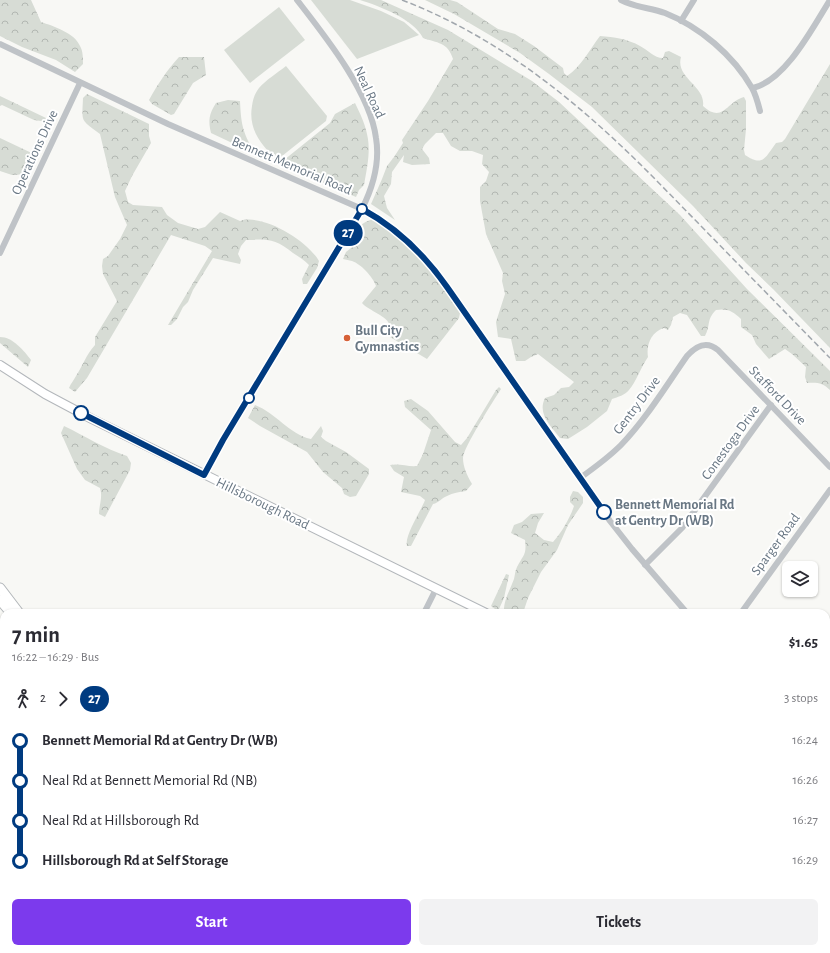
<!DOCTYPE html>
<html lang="en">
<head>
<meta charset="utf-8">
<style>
  body { margin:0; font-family:"Alegreya Sans",sans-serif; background:#f2f2f3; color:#2b2b33; height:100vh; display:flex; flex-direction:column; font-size:15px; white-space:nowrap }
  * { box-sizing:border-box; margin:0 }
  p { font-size:13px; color:#7c7c81 }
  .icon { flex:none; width:22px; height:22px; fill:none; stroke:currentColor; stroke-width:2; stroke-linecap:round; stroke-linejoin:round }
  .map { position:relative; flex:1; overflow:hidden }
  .panel { position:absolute; left:0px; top:609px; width:830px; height:344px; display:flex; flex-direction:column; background:#fff; border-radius:12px 12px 0 0; box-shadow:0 1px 3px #0004 }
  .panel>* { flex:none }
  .badge { padding:0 8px; border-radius:13px; font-size:14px; line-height:26px }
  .fabs { position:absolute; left:782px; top:561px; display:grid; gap:8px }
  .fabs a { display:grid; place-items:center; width:36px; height:36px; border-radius:6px; background:#fff; box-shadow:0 1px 3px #0004; font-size:20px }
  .map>.badge { position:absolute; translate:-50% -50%; box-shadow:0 0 0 2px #fff }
  .legs { display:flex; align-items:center; gap:6px; height:44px; padding:0 12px; font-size:13px }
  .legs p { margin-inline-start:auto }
  .headline { display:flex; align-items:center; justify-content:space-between; height:68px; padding:0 12px }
  h1 { font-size:22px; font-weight:700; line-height:30px }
  .cta { display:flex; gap:8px; margin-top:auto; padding:8px 12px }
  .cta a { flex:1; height:46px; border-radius:6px; background:#7c3aed; color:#fff; font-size:16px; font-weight:700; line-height:46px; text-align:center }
  .cta a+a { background:#f2f2f3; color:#2b2b33 }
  ul { padding:0 12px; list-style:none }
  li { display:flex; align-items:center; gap:14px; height:40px; font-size:15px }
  li i { display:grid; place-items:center; width:6px; height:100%; margin:0 5px; background:currentColor }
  li i::after { content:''; width:10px; height:10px; margin:-5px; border:3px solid; border-radius:50%; background:#fff }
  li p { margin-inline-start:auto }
  li:first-child i { background:linear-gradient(#0000 50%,currentColor 0) }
  li:last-child i { background:linear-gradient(currentColor 50%,#0000 0) }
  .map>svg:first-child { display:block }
  .green { fill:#d7dcd5 }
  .forest { fill:url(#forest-crowns) }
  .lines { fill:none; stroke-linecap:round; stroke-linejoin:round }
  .stream { stroke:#b8c2c6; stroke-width:1.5 }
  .major-casing { stroke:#b3b7bb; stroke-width:10 }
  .highway-casing { stroke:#b3b7ba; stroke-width:11 }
  .minor { stroke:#bfc3c7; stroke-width:6 }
  .major { stroke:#fff; stroke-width:8 }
  .highway { stroke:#fff; stroke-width:9 }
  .rail { stroke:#a1a7ad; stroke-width:1.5; stroke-dasharray:6 3; stroke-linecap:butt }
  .line-1-casing { stroke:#fff; stroke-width:9 }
  .line-1 { stroke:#003b80; stroke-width:6 }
  .stop-1-dot { fill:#fff; stroke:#003b80; stroke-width:2 }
  .poi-dot { fill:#d66137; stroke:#fff; stroke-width:1.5 }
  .labels { text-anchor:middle; stroke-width:4; stroke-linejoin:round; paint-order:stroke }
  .street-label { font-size:14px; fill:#697784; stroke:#fff }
  .poi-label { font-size:14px; font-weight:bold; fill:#697784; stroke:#fff; text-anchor:start }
  .stop-label { font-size:14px; font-weight:bold; fill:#697784; stroke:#fff; text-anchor:start }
</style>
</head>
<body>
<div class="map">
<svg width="830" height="953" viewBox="0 0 830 953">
  <defs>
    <pattern id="forest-crowns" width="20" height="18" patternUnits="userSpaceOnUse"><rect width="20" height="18" fill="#d7dcd5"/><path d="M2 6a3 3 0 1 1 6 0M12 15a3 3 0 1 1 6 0" fill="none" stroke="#b2b7b2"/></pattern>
  </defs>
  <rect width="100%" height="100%" fill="#f8f8f5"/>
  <g class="green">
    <polygon points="311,0 350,0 381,11 404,22 419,35 357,59"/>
    <polygon points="279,7 305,40 250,83 224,50"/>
    <path d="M286,66l41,50 -1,5 -49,39c-16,-15 -29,-31 -25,-54 1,-7 3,-13 7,-18 7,-8 18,-15 27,-22z"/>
  </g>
  <g class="forest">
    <path d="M0,0h31l10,22c12,4 34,11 39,24 3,5 3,12 3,18l-8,8 -19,-12 -34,-13 -22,-11z"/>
    <path d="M360,0h21l67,30 84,51 27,21 121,113 67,74 83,82v19c-7,-7 -13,-8 -23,-7l-2,-6 1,-10 -14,-13 -7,-5 -16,10 -13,-15 -4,-9 -11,-8v-8c-8,-8 -14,-11 -25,-9 -10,10 -5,15 -11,26h-4l-14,-21 -7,-2 -7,4 -2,8 -3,5 -4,-2c-13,4 -18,17 -16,29 -7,10 -12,25 -19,33 -4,5 -11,7 -17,9l-5,12 -20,16 -19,12 -8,-1c-9,-12 -23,-24 -15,-40l9,-3 7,-7 8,-1 5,-5 -36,-28 -7,3 -6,4h-9l-5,-22 -13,-2 -2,-15 9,-28 -3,-13 1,-8 -17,-39 -6,-33v-14l6,-6 3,-9 -7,-8 1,-9 -11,-4h-12l-9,-5 -8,-13h-7l-11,11 -3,5 7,9 1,6 -18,1 -9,-3 1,-7 -12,17 -1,12 -7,12 3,12 8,12 -24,-16 11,-25 5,-13 7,-9 9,-14 -1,-3 26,-39 25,-42c-5,-17 -16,-16 -30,-21 -9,-19 -44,-32 -63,-38z"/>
    <path d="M425,0h25l7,2 41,27 17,5 19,12 29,22 1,5 3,3c14,-9 23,-27 33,-40 14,1 28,3 40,10 8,4 14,12 23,12l2,-6 4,-1 12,6c-6,21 25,29 22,49 20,18 23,-4 41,-9l2,4v28l-2,21 1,5c18,12 20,3 31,-12l6,-1 3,-3 45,-75v284l-57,-59 -27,-26 -53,-57 -101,-99 -43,-33 -29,-21 -66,-39z"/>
    <path d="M179,57h25l2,18 -13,8 -19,31 -3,1 -19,-11 -3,-4c9,-16 18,-30 30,-43z"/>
    <path d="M87,94l62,30v12l2,7 -19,33 -7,15 3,11 5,3 29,2 5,8 11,8 20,6 7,-2 15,-15 20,9c23,-8 68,20 79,40l-2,7 -10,16h-4l-1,-5 7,-14c-5,-5 -10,-8 -16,-12 -17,-14 -26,-14 -47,-13l-5,6 -3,8 3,6 -1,4 -27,-6 -20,32 -5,12 -5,5 -6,12 -6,6h-3l44,-74 -7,-5 -34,-11 -84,143 -12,14 -6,-4c2,-5 5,-8 7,-12 7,-11 10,-21 19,-31v-8l22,-36 -14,-27 -1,-8 1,-7 5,-3 12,-17 7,-14 -12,-28 -15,-63c-20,-15 -18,-11 -17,-36z"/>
    <polygon points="0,96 46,118 52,124 51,126 41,121 34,120 2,105 0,106"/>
    <path d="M228,100l12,1c1,21 2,31 14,50l-7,-1 -36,-17c-3,-13 -2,-19 5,-30z"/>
    <path d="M355,103c17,34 16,46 9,82l-5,5 -3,7 -77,-33 51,-41 5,-9z"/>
    <polygon points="0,138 38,156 28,174 12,175 0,171"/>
    <path d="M374,219l31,20 26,30 23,31 6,13 -1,5 -32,41 -37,-22c0,-3 1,-8 0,-11 -2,-10 -21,-15 -28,-23l14,-17c-3,-9 -15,-22 -24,-25 -3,-1 -6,-1 -9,-2l3,-7 5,-4c-1,-15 9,-26 23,-29z"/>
    <path d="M0,337c13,0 24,14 31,23l-3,7 -28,-24z"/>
    <path d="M499,387l2,2c-7,11 -38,59 -38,69 0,9 4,17 9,26l-6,7c-7,1 -13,2 -19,5 -6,2 -8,7 -14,8l-22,42h-4c-3,-10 14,-35 18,-46l-5,-4 -19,-4 3,-15 -10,-6 -4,-6c9,-2 18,2 27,1l6,-12 8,-24 -26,-23 -1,-6 7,-2 17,12 27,31 6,3 6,-7 29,-48z"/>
    <path d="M255,405c21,8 34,29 56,34l10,-13 2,5 -2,6 5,4 20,11 23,17v5l-13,22 -6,1 -6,-3 -2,-6 -19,-16 -16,-20 -47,-26 -12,-8z"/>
    <path d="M64,426c21,10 41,23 63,30l4,7 -1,7 -25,47 -6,-3c0,-9 4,-17 1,-26l-15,-8 -8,-11 -16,-36z"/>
    <path d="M573,491l5,1 5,5v6l-15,22 -11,25 -16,22 -13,26 -5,15h-19c-1,-12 6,-23 10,-34 1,-4 1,-8 3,-12 6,-12 10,-12 8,-27l-14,-7 3,-8 8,-3 9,-8 13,-1 -6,10 -3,10 9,7 9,2c9,-10 17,-24 21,-36l-4,-4v-5z"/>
    <polygon points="506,574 509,575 504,598 499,609 495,609 491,606"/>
    <polygon points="4,772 4,940 0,937 0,779"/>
  </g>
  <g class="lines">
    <polyline class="stream" points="682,953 683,949"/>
    <g class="major-casing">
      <g id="major">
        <polyline points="0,365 45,394 92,419 486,613"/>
        <polyline points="826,779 830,781"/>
      </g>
    </g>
    <g class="highway-casing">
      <g id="highway">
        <polyline points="0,588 19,613"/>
        <polyline points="0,600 11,613"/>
        <polyline points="0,627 4,632"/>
        <polyline points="290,949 294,953"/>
        <polyline points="316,949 321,953"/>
      </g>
    </g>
    <g class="minor">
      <path d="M621,0c13,7 30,8 44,13 35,14 68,42 87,75 4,7 6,15 8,23"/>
      <polyline points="681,21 694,0"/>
      <polyline points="0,44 168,124 362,209 388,225 405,238 420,253 439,275 610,521 632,549 687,613"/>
      <path d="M753,88c33,-8 60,-61 77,-88"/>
      <polyline points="0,253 80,83"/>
      <path d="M204,475l26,-45 132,-221c11,-22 18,-47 14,-71 -6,-46 -51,-102 -79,-138"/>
      <path d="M580,478c14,-10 28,-20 41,-33 25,-26 45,-59 66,-89 9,-10 19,-16 31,-6l112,117"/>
      <polyline points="645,565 682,528 771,405"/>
      <polyline points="424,613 436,589"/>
      <polyline points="741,613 830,490"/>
      <polyline points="826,660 830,654"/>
      <polyline points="826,768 830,771"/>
      <polyline points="157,949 164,953"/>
      <polyline points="237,949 240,953"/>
      <polyline points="490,949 495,953"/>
      <polyline points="780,949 786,953"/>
      <polyline points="221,953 226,949"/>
      <polyline points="642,953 645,949"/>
      <polyline points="759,953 762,949"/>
    </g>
    <use href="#major" class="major"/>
    <use href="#highway" class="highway"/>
    <path class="rail" d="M402,0c99,38 180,105 254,180l174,178"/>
  </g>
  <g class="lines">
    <g class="line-1-casing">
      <path id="line-1" d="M81,413l123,62 19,-35 139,-231c35,19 62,45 85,78l157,225"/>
    </g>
    <use href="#line-1" class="line-1"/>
  </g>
  <g class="stop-1-dot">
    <circle cx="362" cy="209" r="5"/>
    <circle cx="249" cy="398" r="5"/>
    <circle cx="81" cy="413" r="7"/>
    <circle cx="604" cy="512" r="7"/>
  </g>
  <circle class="poi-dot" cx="347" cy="338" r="4"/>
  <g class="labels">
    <g class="street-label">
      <text transform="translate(370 92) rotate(65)" y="5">Neal Road</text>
      <text transform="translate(34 152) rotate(-65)" y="5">Operations Drive</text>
      <text transform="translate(292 165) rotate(23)" y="5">Bennett Memorial Road</text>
      <text transform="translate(778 395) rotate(46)" y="5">Stafford Drive</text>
      <text transform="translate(636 405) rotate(-53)" y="5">Gentry Drive</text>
      <text transform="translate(730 442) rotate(-54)" y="5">Conestoga Drive</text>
      <text transform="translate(263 503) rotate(26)" y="5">Hillsborough Road</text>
      <text transform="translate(775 544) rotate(-54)" y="5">Sparger Road</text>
    </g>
    <g class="poi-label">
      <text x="355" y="335">Bull City<tspan x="355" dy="16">Gymnastics</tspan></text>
    </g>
    <g class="stop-label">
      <text x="615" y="509">Bennett Memorial Rd<tspan x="615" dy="16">at Gentry Dr (WB)</tspan></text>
    </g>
  </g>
</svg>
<div class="fabs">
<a><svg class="icon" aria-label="layers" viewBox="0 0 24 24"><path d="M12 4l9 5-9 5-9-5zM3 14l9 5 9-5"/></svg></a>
</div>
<b class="badge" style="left:348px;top:233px;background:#003b80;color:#fff">27</b>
<section class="panel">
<div class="headline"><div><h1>7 min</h1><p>16:22 – 16:29 · Bus</p></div><b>$1.65</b></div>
<div class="legs"><svg class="icon" aria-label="walk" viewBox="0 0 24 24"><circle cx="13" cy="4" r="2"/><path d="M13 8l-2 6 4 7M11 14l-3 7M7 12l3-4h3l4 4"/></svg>2<svg class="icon" aria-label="forward" viewBox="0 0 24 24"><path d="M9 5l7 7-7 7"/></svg><b class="badge" style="background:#003b80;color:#fff">27</b><p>3 stops</p></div>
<ul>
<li><i style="color:#003b80"></i><b>Bennett Memorial Rd at Gentry Dr (WB)</b><p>16:24</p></li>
<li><i style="color:#003b80"></i><span>Neal Rd at Bennett Memorial Rd (NB)</span><p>16:26</p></li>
<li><i style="color:#003b80"></i><span>Neal Rd at Hillsborough Rd</span><p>16:27</p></li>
<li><i style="color:#003b80"></i><b>Hillsborough Rd at Self Storage</b><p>16:29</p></li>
</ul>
<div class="cta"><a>Start</a><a>Tickets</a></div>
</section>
</div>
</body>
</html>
